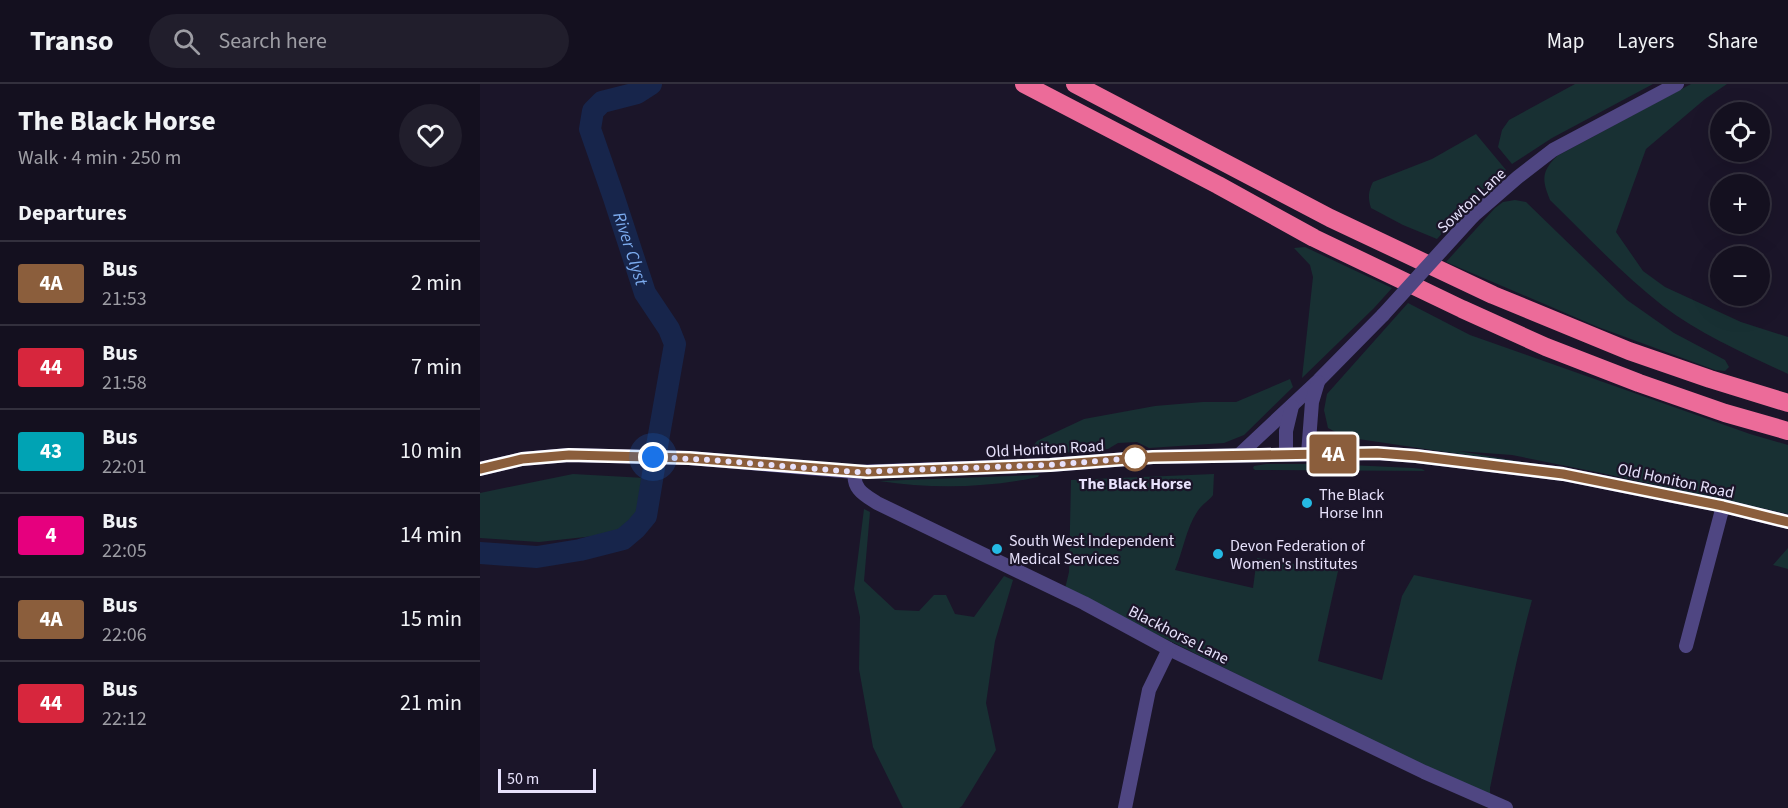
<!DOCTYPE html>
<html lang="en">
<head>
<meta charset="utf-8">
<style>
  body { margin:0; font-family:"Source Sans 3",sans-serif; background:#211e2c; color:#f1f3f6; height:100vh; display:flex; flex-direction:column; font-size:22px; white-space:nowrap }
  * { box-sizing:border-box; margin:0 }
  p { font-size:20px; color:#9d9da4 }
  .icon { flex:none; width:33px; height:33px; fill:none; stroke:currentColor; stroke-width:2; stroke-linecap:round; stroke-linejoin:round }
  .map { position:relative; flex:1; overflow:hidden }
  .details { display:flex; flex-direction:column; background:#14101f; width:480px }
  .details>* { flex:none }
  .badge { padding:0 12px; border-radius:4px; font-size:21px; line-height:39px }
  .controls { position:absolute; left:1230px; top:18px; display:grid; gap:12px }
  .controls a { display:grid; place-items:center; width:60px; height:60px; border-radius:50%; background:#14101f; box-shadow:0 6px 24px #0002,0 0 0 2px #33303d; font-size:30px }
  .scale { position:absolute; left:18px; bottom:15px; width:98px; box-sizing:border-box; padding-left:6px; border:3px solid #e7e1fb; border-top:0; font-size:16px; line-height:21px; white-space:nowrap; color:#e7e1fb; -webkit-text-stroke:4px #1b1529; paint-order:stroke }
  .you { position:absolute; width:30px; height:30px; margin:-15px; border:4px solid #fff; border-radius:50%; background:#1a73e8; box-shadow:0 0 0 9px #1a73e833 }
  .map>.badge { position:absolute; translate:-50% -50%; box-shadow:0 0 0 3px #fff }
  h2 { padding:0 18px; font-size:22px; line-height:54px }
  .round { display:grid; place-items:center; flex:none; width:63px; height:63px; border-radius:32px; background:#211e2c }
  .headline { display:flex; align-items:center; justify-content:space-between; height:102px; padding:0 18px }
  h1 { font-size:28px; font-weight:700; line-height:45px }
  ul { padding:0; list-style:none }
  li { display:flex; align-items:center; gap:18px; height:84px; padding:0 18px; border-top:2px solid #33303d }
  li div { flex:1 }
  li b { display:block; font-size:22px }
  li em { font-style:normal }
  li .badge { min-width:66px; font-weight:700; text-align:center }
  header { display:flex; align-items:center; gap:36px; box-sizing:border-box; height:84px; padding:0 30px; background:#14101f; border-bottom:2px solid #33303d }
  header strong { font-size:28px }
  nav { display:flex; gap:33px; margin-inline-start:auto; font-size:21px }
  .search { width:420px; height:54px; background:#211e2c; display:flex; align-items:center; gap:15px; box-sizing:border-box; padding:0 21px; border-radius:33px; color:#9d9da4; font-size:22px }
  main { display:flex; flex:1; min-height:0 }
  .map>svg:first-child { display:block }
  .green { fill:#183033 }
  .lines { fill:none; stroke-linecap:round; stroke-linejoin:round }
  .river { stroke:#17254b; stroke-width:22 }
  .minor { stroke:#4f4682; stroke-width:14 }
  .highway { stroke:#ec6b99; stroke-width:18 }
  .minor-bridge { stroke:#4f4682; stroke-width:14 }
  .line-casing { stroke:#fff; stroke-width:14 }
  .line { stroke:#8b5e3c; stroke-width:9 }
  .walk { stroke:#e7e1fb; stroke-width:6; stroke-dasharray:0 10.8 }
  .stop-dot { fill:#fff; stroke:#8b5e3c; stroke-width:3 }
  .poi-dot { fill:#25b9e3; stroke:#1b1529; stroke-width:2 }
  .labels { text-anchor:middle; stroke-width:4.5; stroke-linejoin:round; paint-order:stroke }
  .street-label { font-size:16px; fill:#e7e1fb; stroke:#1b1529 }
  .stop-label { font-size:16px; font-weight:bold; fill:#e7e1fb; stroke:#1b1529 }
  .poi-label { font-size:16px; fill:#e7e1fb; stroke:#1b1529; text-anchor:start }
  .water-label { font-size:18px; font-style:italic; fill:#7cabee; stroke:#1b1529 }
</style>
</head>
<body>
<header>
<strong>Transo</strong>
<div class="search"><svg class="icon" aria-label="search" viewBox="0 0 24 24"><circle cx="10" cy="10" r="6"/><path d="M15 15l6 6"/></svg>Search here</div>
<nav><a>Map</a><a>Layers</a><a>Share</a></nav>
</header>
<main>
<section class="details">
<div class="headline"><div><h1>The Black Horse</h1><p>Walk · 4 min · 250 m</p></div><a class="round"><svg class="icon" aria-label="heart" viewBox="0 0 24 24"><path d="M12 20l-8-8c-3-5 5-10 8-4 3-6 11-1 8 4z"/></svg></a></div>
<h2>Departures</h2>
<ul>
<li><span class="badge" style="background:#8b5e3c;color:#fff">4A</span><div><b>Bus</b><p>21:53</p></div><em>2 min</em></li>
<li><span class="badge" style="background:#d7263d;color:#fff">44</span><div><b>Bus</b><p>21:58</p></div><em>7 min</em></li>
<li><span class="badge" style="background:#00a3b4;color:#fff">43</span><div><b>Bus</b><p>22:01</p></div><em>10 min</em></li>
<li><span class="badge" style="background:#e6007e;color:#fff">4</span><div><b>Bus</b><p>22:05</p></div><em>14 min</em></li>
<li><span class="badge" style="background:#8b5e3c;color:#fff">4A</span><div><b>Bus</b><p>22:06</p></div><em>15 min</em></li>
<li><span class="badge" style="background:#d7263d;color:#fff">44</span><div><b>Bus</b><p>22:12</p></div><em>21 min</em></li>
</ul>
</section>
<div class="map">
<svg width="1308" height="724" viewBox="0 0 1308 724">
  <rect width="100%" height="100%" fill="#1b1529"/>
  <g class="green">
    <polygon points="1095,0 1173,0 1072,54 1032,80 1018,63 1022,46 1029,36"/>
    <path d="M1211,0h36l-22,15 -59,50 -30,83 27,39 22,16 76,35 47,15v37c-42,-20 -87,-39 -125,-68 -41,-32 -76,-70 -113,-106 -8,-20 -9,-28 7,-44z"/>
    <path d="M996,50l30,36 -31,26 -38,43 -34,-14 -32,-17c-3,-10 -3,-16 2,-26l59,-23z"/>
    <polygon points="1035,116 1046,118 1147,216 1194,249 1245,276 1249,283 1245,287 1235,286 1118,243 966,178 1015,124 1023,118"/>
    <polygon points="825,163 912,204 894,224 822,294 833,193 830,181 814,164"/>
    <polygon points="928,219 990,251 1270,350 1308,361 1308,430 1121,389 1032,371 978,367 1120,391 865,353 848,344 844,326 847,310"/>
    <polygon points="810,295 813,303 764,351 744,359 669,364 657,358 638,359 628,365 581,369 564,369 551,365 557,357 604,335 675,322 723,318 756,318"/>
    <polygon points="786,380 848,380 933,384 942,385 945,387 775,386 773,384 774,382"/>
    <polygon points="93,390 165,394 161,425 142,449 59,458 0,454 0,409"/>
    <path d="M734,390l-1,21c-4,6 -12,10 -16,17 -11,17 -14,39 -22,58l78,18 4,-30 81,13 -20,90 64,19 20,-84 12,-21 118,25c-17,62 -29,125 -42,188v8l-112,-52 -313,-155 4,-17 2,-92z"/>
    <path d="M559,391l-1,2c-51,11 -106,12 -159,4z"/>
    <polygon points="384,425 390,428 384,497 415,526 439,527 454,511 466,511 475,530 494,533 524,492 533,496 515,557 506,619 516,666 482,722 479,724 423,724 393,663 379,585 380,533 374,505"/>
    <polygon points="1308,464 1308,485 1293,481"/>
  </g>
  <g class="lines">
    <g class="river">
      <path id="s1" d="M171,0l-14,9 -35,9 -9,9 -3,18 24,69 31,95 24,36 6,15 -18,102"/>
      <polyline points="0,469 57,473 100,466 143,455 156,444 166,432 174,384"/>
    </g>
    <g class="minor">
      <polyline points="993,132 1038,93 1073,66 1197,0"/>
      <polyline points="760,370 839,296 903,231"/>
      <polyline points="806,370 806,347 812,322"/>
      <polyline points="828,370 832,318 838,298"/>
      <polyline points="0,385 42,375 89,371 209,374 375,388 570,381 673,373 897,369 936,372 1083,390 1243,422 1308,438"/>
      <path d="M375,388c-3,17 10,23 22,31l207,100 85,46 255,123 82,36"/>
      <polyline points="1206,562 1243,422"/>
      <polyline points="645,724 669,606 689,565"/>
    </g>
    <g class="highway">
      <polyline points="544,0 738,101 834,154 982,225 1066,263 1159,299 1245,329 1308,347"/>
      <polyline points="595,0 850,134 1013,211 1149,267 1230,295 1308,319"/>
    </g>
    <polyline class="minor-bridge" points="903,231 993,132"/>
  </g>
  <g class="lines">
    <g class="line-casing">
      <polyline id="line" points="0,385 42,375 89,371 209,374 387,388 570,381 673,373 897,369 936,372 1083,390 1243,422 1308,438"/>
    </g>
    <use href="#line" class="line"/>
    <polyline class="walk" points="173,373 231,376 375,388 570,381 655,374"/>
  </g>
  <circle class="stop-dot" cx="655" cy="374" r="12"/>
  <g class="poi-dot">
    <circle cx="827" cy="419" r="6"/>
    <circle cx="517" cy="465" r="6"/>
    <circle cx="738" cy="470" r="6"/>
  </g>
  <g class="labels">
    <g class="street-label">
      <text transform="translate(991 116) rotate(-43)" y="6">Sowton Lane</text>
      <text transform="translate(565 364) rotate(-3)" y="6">Old Honiton Road</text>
      <text transform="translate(1196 396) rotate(12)" y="6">Old Honiton Road</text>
      <text transform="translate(699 550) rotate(27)" y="6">Blackhorse Lane</text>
    </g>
    <g class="stop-label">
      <text x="655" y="405">The Black Horse</text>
    </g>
    <g class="poi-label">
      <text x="839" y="416">The Black<tspan x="839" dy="18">Horse Inn</tspan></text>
      <text x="529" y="462">South West Independent<tspan x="529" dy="18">Medical Services</tspan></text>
      <text x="750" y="467">Devon Federation of<tspan x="750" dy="18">Women's Institutes</tspan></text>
    </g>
    <g class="water-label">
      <text dy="6" stroke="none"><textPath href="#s1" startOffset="210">River Clyst</textPath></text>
    </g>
  </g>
</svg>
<div class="controls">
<a><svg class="icon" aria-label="locate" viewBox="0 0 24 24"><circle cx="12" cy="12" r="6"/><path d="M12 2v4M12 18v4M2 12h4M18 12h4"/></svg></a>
<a>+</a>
<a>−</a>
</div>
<div class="scale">50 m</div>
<div class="you" style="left:173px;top:373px"></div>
<b class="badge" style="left:853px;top:370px;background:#8b5e3c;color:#fff">4A</b>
</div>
</main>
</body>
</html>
